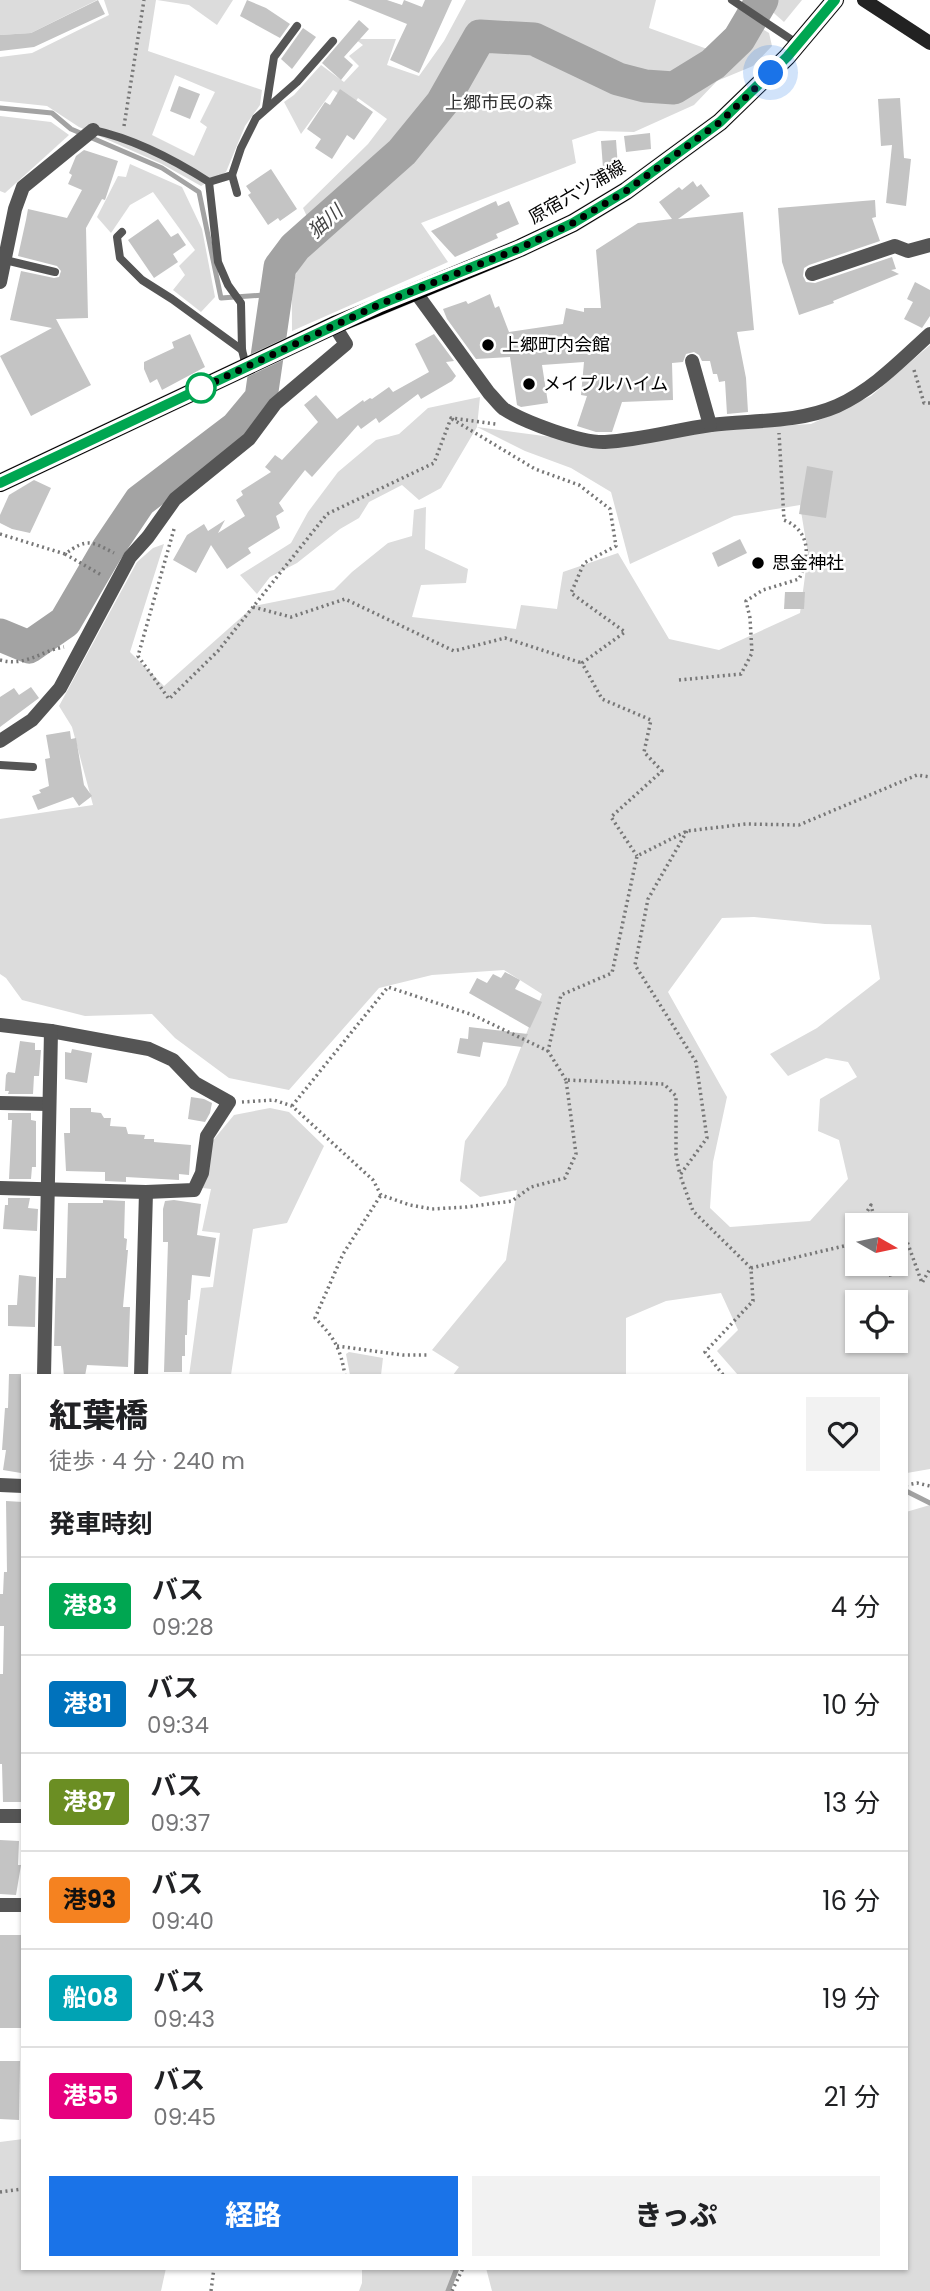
<!DOCTYPE html>
<html lang="ja">
<head>
<meta charset="utf-8">
<style>
  body { margin:0; font-family:Poppins,"Noto Sans JP",sans-serif; background:#f2f2f2; color:#202124; height:100vh; display:flex; flex-direction:column; font-size:26px; white-space:nowrap }
  * { box-sizing:border-box; margin:0 }
  p { font-size:23px; color:#757577 }
  .icon { flex:none; width:38px; height:38px; fill:none; stroke:currentColor; stroke-width:2; stroke-linecap:round; stroke-linejoin:round }
  .map { position:relative; flex:1; overflow:hidden }
  .side { position:absolute; left:21px; top:1374px; width:887px; height:896px; display:flex; flex-direction:column; background:#fff; border-radius:0px; box-shadow:0 2px 5px #0004 }
  .side>* { flex:none }
  .badge { padding:0 14px; border-radius:5px; font-size:24px; line-height:46px }
  .needle { width:46px; rotate:99deg }
  .controls { position:absolute; left:845px; top:1213px; display:grid; gap:14px }
  .controls a { display:grid; place-items:center; width:63px; height:63px; border-radius:0px; background:#fff; box-shadow:0 2px 5px #0004; font-size:35px }
  .you { position:absolute; width:35px; height:35px; margin:-18px; border:5px solid #fff; border-radius:50%; background:#1a73e8; box-shadow:0 0 0 10px #1a73e833 }
  .map>.badge { position:absolute; translate:-50% -50%; box-shadow:0 0 0 4px #fff }
  h2 { padding:0 28px; font-size:26px; line-height:63px }
  .round { display:grid; place-items:center; flex:none; width:74px; height:74px; border-radius:0px; background:#f2f2f2 }
  .overview { display:flex; align-items:center; justify-content:space-between; height:119px; padding:0 28px }
  h1 { font-size:33px; font-weight:800; line-height:52px }
  .action { display:flex; gap:14px; margin-top:auto; padding:14px 28px }
  .action a { flex:1; height:80px; border-radius:0px; background:#1a73e8; color:#fff; font-size:28px; font-weight:800; line-height:80px; text-align:center }
  .action a+a { background:#f2f2f2; color:#202124 }
  ul { padding:0; list-style:none }
  li { display:flex; align-items:center; gap:21px; height:98px; padding:0 28px; border-top:2px solid #e0e0e0 }
  li div { flex:1 }
  li b { display:block; font-size:26px }
  li em { font-style:normal }
  li .badge { min-width:77px; font-weight:700; text-align:center }
  .map>svg:first-child { display:block }
  .green { fill:#dcdcdc; fill-rule:evenodd }
  .lines { fill:none; stroke-linecap:round; stroke-linejoin:round }
  .stream { stroke:#a3a3a3; stroke-width:5 }
  .river { stroke:#a3a3a3; stroke-width:33 }
  .building { fill:#c4c4c4 }
  .primary-casing { stroke:#dbdbdb; stroke-width:19 }
  .path { stroke:#777; stroke-width:3.5; stroke-dasharray:2 3.5; stroke-linecap:butt }
  .lane { stroke:#555; stroke-width:8 }
  .street { stroke:#555; stroke-width:14 }
  .secondary { stroke:#222; stroke-width:14 }
  .primary { stroke:#000; stroke-width:18 }
  .line-casing { stroke:#fff; stroke-width:16 }
  .line { stroke:#00a651; stroke-width:10 }
  .walk { stroke:#000; stroke-width:7; stroke-dasharray:0 12.6 }
  .poi-dot { fill:#000; stroke:#fff; stroke-width:2.5 }
  .stop-dot { fill:#fff; stroke:#00a651; stroke-width:3.5 }
  .labels { text-anchor:middle; stroke-width:5; stroke-linejoin:round; paint-order:stroke }
  .park-label { font-size:18px; fill:#333; stroke:#fff }
  .street-label { font-size:18px; fill:#000; stroke:#fff }
  .poi-label { font-size:18px; fill:#000; stroke:#fff; text-anchor:start }
  .water-label { font-size:19px; font-style:italic; fill:#444; stroke:#fff }
</style>
</head>
<body>
<div class="map">
<svg width="930" height="2291" viewBox="0 0 930 2291">
  <rect width="100%" height="100%" fill="#fff"/>
  <g class="green">
    <polygon points="0,0 97,0 31,33 0,35"/>
    <path d="M104,0h52l-8,51 114,39 -2,15 -15,21 -19,46 -25,14 -39,-22 -83,-37 -32,-21 -47,-5v-44l32,-4 77,-38zM175,75l40,17 -15,30 7,5 -13,29 -42,-21z"/>
    <polygon points="157,0 233,0 217,25 189,5"/>
    <path d="M466,0h190l-7,28 86,31 21,-34 13,8 3,13 -19,20 -36,15 -23,24 -60,27 -36,-1 -26,9 4,23 -155,60 27,39 -156,69c0,-38 -3,-63 26,-91l-15,-32 65,-64 19,-25 -29,-21 -4,6 -21,-14 -32,44 -17,-32 10,-7 27,-30 23,17 15,-16 -10,-10 14,-11 -8,-6h41l-9,26 32,11 25,-35z"/>
    <polygon points="772,0 802,0 784,22 767,7"/>
    <polygon points="0,116 51,122 69,135 5,193 0,191"/>
    <polygon points="130,164 182,187 202,229 215,297 201,312 173,290 185,275 179,266 195,250 153,192 130,205 111,233 97,217 118,176 126,177"/>
    <path d="M930,345v1124l-23,4 -1,-97 -168,-1 -21,-24 21,-21 -17,-37 -55,8 -40,17v57h-173l6,-8 -27,-17 74,-90 11,-70 -37,7 -20,-16 5,-40 41,-56 36,-91 -38,-24 -72,5 -53,13 -90,102 -60,-12 -54,-40 -23,-24 -67,2 -63,-16 -16,-22 -6,-4v-155l93,-14 -21,-78 -13,-21 78,-144 16,-14 11,-4 -34,108 34,34 90,-80 80,-16 18,-18 36,-29 24,-7 2,-26 12,-3 -1,42 43,20 -2,14 -45,2 -9,32 104,12 5,-24 36,4 6,-37 55,-19 51,86 50,11 81,-37 8,-59 -8,-49 -66,11 -104,48 -19,-72 -40,-24 -46,-17 -48,-24 -36,61 -22,12 -17,-15 -33,17 -10,16 -19,11 -43,34 -27,14 -13,17 -17,-19 51,-32 17,-31 30,-40 38,-32 23,-6 29,-26 52,-11 -3,30 82,11 252,-14 60,-28zM754,917l71,7 46,1 9,54 -63,49 -47,26 18,22 38,-18 22,4 9,15 -37,22 -2,32 21,9 9,39 -38,42 -80,6 -20,-19 3,-46 14,-65 -59,-105 54,-74zM858,1225h38v39h-38zM858,1302h38v38h-38z"/>
    <polygon points="270,1108 289,1112 324,1146 287,1223 253,1229 231,1375 189,1376 201,1288 213,1287 220,1233 202,1231 211,1189 203,1188 210,1144 234,1115"/>
    <polygon points="349,1352 383,1358 381,1375 350,1375 346,1354"/>
    <polygon points="930,1505 930,2291 492,2291 486,2268 906,2268 906,1512"/>
    <polygon points="23,2139 23,2268 166,2268 161,2291 0,2291 0,2142"/>
    <polygon points="362,2268 457,2268 447,2291 359,2291 362,2283"/>
  </g>
  <g class="lines">
    <g class="stream">
      <polyline points="0,108 52,113 71,129 162,168 199,192 221,298 277,294"/>
      <polyline points="906,1491 930,1503"/>
      <polyline points="448,2291 457,2268"/>
    </g>
    <polyline class="river" points="0,635 29,647 65,622 107,550 140,501 236,428 261,398 280,267 295,247 402,152 442,103 480,36 534,39 618,79 645,86 674,88 713,64 739,39 762,0"/>
  </g>
  <g class="building">
    <polygon points="98,0 105,14 34,47 0,51 0,35 31,33"/>
    <polygon points="247,0 266,8 290,24 280,38 240,16"/>
    <polygon points="348,0 387,0 402,5 404,0 422,7 425,0 452,0 419,73 390,60 407,24"/>
    <polygon points="359,20 369,29 344,57 353,65 341,80 322,63"/>
    <polygon points="303,28 316,37 292,69 281,59"/>
    <polygon points="179,86 200,94 190,119 170,111"/>
    <polygon points="340,89 373,112 354,140 347,135 332,159 315,148 321,139 307,129 325,102 330,105"/>
    <polygon points="900,98 904,158 911,159 906,206 886,203 892,145 881,146 878,99"/>
    <polygon points="650,133 651,149 626,152 624,136"/>
    <polygon points="616,140 618,167 603,168 601,141"/>
    <polygon points="84,150 118,161 105,200 102,199 86,228 88,318 56,319 91,385 31,416 0,356 52,328 10,320 21,271 54,278 59,277 61,271 57,266 18,256 26,220 28,209 67,218 82,190 68,184 72,175 69,173 76,156"/>
    <polygon points="271,169 297,209 280,221 278,218 268,225 248,195 251,193 246,186"/>
    <polygon points="693,181 697,187 701,184 710,196 678,219 743,212 754,330 737,332 746,378 748,412 727,414 725,381 719,382 717,374 713,374 710,361 702,361 699,355 694,352 686,354 683,362 672,363 673,400 622,402 612,432 596,432 577,426 587,396 581,395 584,362 542,365 548,403 521,407 517,405 510,357 476,359 447,319 443,309 466,301 468,304 490,294 495,308 499,306 509,332 563,324 566,308 584,312 584,308 601,308 596,250 638,223 672,219 659,202 679,187 682,190"/>
    <polygon points="875,200 876,217 872,218 880,241 809,265 804,268 803,276 806,282 815,283 892,257 896,269 891,270 899,274 833,301 834,303 799,315 782,262 778,208"/>
    <polygon points="496,201 498,206 509,201 519,224 496,234 498,238 455,257 431,231"/>
    <polygon points="158,219 171,237 178,233 186,245 173,254 178,262 154,278 128,240"/>
    <polygon points="915,282 930,290 930,316 922,328 904,319 913,302 907,299"/>
    <polygon points="190,334 205,367 162,390 157,379 150,383 144,369 144,362 174,348 172,342"/>
    <polygon points="434,334 454,361 446,362 456,376 452,381 421,399 418,394 379,423 376,418 361,429 358,425 312,477 305,470 279,503 284,511 276,516 280,528 248,548 251,553 227,569 211,545 196,573 173,560 187,535 204,524 208,531 225,520 218,533 245,516 236,500 243,495 241,491 271,472 265,467 275,455 282,460 318,422 304,405 316,395 337,419 363,400 364,402 370,398 372,399 389,387 393,392 429,372 415,344"/>
    <polygon points="807,466 833,471 826,518 799,514"/>
    <polygon points="34,480 51,488 30,533 12,529 0,523 0,515 9,495"/>
    <polygon points="740,539 747,553 718,567 712,553"/>
    <polygon points="785,592 805,592 804,609 784,609"/>
    <polygon points="31,687 39,698 0,727 0,697 14,688 19,695"/>
    <polygon points="70,731 71,739 76,738 84,785 92,796 79,806 73,797 38,810 32,796 41,793 39,790 49,786 45,759 50,758 46,735"/>
    <polygon points="505,972 520,980 515,989 542,1002 530,1028 469,993 477,978 487,983 493,974 501,978"/>
    <polygon points="469,1027 528,1034 522,1047 483,1042 480,1057 457,1053 460,1038 468,1039"/>
    <polygon points="20,1041 35,1043 35,1050 41,1050 39,1076 34,1076 33,1094 8,1094 9,1091 5,1091 6,1075 8,1072 15,1073"/>
    <polygon points="72,1049 92,1053 87,1083 65,1079 65,1052 71,1053"/>
    <polygon points="191,1097 204,1099 212,1103 210,1113 205,1122 188,1119"/>
    <polygon points="70,1108 91,1108 91,1112 101,1113 104,1118 111,1118 110,1126 126,1127 128,1134 145,1135 144,1139 154,1139 154,1142 191,1145 189,1175 179,1174 179,1180 126,1177 126,1182 105,1181 105,1172 66,1171 64,1133 70,1133"/>
    <polygon points="8,1113 31,1113 31,1120 36,1121 36,1167 32,1167 31,1179 9,1179 12,1120 8,1120"/>
    <polygon points="8,1198 30,1198 28,1208 38,1209 37,1231 3,1229 5,1205 8,1205"/>
    <polygon points="103,1200 125,1201 124,1238 127,1239 126,1250 128,1250 123,1307 130,1307 128,1367 87,1365 85,1376 64,1376 61,1346 54,1346 56,1278 66,1278 68,1203 103,1203"/>
    <polygon points="174,1200 201,1204 197,1235 216,1238 210,1277 192,1275 190,1300 188,1300 187,1335 185,1335 185,1356 182,1356 182,1372 164,1372 168,1242 163,1242 163,1209 165,1201"/>
    <polygon points="19,1275 36,1277 35,1327 8,1326 8,1305 17,1305"/>
    <polygon points="9,1374 23,1374 23,1466 21,1473 3,1470 6,1450 2,1450 5,1408 8,1408"/>
    <polygon points="6,1501 23,1502 22,1802 3,1802 2,1764 0,1764 0,1674 3,1674 4,1626 0,1626 0,1594 3,1594 4,1572 7,1572"/>
    <polygon points="0,1840 19,1841 18,1865 21,1865 16,1895 0,1894"/>
    <rect x="0" y="1935" width="22" height="93"/>
    <polygon points="0,2061 20,2061 19,2120 0,2119"/>
  </g>
  <g class="lines">
    <g class="primary-casing">
      <polyline id="primary" points="0,483 337,324 520,248 573,223 626,191 720,122 787,57 835,0"/>
    </g>
    <g class="path">
      <polyline points="124,126 144,0"/>
      <polyline points="914,370 924,403 930,403"/>
      <polyline points="452,419 535,469 579,485 610,509 616,546 584,563 571,593 625,632 582,663 602,699 651,720 644,752 662,771 611,817 637,856"/>
      <polyline points="174,529 138,656 169,699 218,651 327,514 434,463 451,418 496,424"/>
      <path d="M0,534l65,20c22,-16 26,-13 49,-1"/>
      <polyline points="65,554 103,576"/>
      <polyline points="253,607 291,617 345,599 454,651 505,638 582,663"/>
      <path d="M0,660c26,7 40,-9 64,-13"/>
      <path d="M679,680l62,-6 11,-21 -2,-35 -4,-17 17,-11 36,-11c11,-22 12,-48 -15,-59l-5,-87"/>
      <polyline points="687,831 648,899 635,965 696,1062 707,1138 680,1175 693,1211 751,1268 753,1301 705,1352 724,1376"/>
      <polyline points="566,1080 548,1051 561,995 612,973 637,856 687,831 746,824 799,825 917,775 930,777"/>
      <polyline points="242,1102 274,1100 292,1106 373,1180 381,1195 410,1205 432,1209 467,1207 512,1201 531,1187 565,1178 576,1154 566,1080 664,1084 676,1096 676,1155 680,1175"/>
      <polyline points="292,1106 388,987 473,1015 548,1051"/>
      <polyline points="859,1225 871,1205 876,1225"/>
      <polyline points="896,1260 904,1233 922,1283 930,1269"/>
      <polyline points="887,1264 891,1277 895,1264"/>
      <polyline points="751,1268 848,1245 858,1228"/>
      <polyline points="337,1346 403,1355 429,1355"/>
      <path d="M345,1376c-4,-27 -11,-39 -30,-58l28,-64 38,-59"/>
      <polyline points="906,1485 917,1483 930,1486"/>
      <polyline points="0,2192 23,2189"/>
      <polyline points="211,2291 214,2268"/>
      <polyline points="452,2291 463,2268"/>
    </g>
    <g class="lane">
      <polyline points="732,0 798,44"/>
      <polyline points="266,108 274,57 297,26"/>
      <path d="M93,130c42,9 80,29 116,52l9,80 10,23 13,18 1,47 4,16"/>
      <polyline points="232,175 237,193"/>
      <polyline points="209,182 232,175 241,148 256,118 297,82 333,41"/>
      <polyline points="122,232 117,237 120,258 142,280 172,299 242,350"/>
      <polyline points="5,260 55,272"/>
      <polyline points="0,765 33,767"/>
    </g>
    <g class="street">
      <polyline points="812,274 895,246 908,251 930,245"/>
      <polyline points="0,282 15,209 23,187 93,130"/>
      <path d="M414,290l75,103c5,5 10,12 15,16 20,13 77,34 101,33 36,-2 70,-12 106,-17 42,-5 87,-2 126,-19 37,-17 63,-45 93,-72"/>
      <polyline points="692,361 710,425"/>
      <polyline points="0,741 32,720 60,688 130,557 148,537 175,499 249,439 275,404 346,344 334,325"/>
      <polyline points="0,1025 51,1031 149,1049 173,1060 195,1083 229,1102 207,1136 202,1173 194,1190 146,1192 0,1188"/>
      <polyline points="0,1103 49,1104"/>
      <polyline points="44,1376 51,1031"/>
      <polyline points="141,1376 146,1192"/>
      <polyline points="0,1485 23,1486"/>
      <polyline points="0,1816 23,1816"/>
      <polyline points="0,1905 23,1905"/>
    </g>
    <polyline class="secondary" points="864,0 930,43"/>
    <use href="#primary" class="primary"/>
  </g>
  <g class="lines">
    <g class="line-casing">
      <polyline id="line" points="0,483 380,304 520,248 573,223 626,191 720,122 787,57 835,0"/>
    </g>
    <use href="#line" class="line"/>
    <polyline class="walk" points="201,388 197,390 380,304 520,248 573,223 626,191 720,122 771,73"/>
  </g>
  <g class="poi-dot">
    <circle cx="488" cy="345" r="7"/>
    <circle cx="529" cy="384" r="7"/>
    <circle cx="758" cy="563" r="7"/>
  </g>
  <circle class="stop-dot" cx="201" cy="388" r="14"/>
  <g class="labels">
    <g class="park-label">
      <text x="499" y="109">上郷市民の森</text>
    </g>
    <g class="street-label">
      <text transform="translate(577 192) rotate(-30)" y="6">原宿六ツ浦線</text>
    </g>
    <g class="poi-label">
      <text x="502" y="351">上郷町内会館</text>
      <text x="543" y="390">メイプルハイム</text>
      <text x="772" y="569">思金神社</text>
    </g>
    <g class="water-label">
      <text transform="translate(325 221) rotate(-42)" y="7">㹨川</text>
    </g>
  </g>
</svg>
<div class="controls">
<a><svg class="needle" viewBox="-14 -14 28 28"><path d="M0-13l5 13h-10z" fill="#e53935"/><path d="M0 13l5-13h-10z" fill="#757577"/></svg></a>
<a><svg class="icon" aria-label="locate" viewBox="0 0 24 24"><circle cx="12" cy="12" r="6"/><path d="M12 2v4M12 18v4M2 12h4M18 12h4"/></svg></a>
</div>
<div class="you" style="left:771px;top:73px"></div>
<section class="side">
<div class="overview"><div><h1>紅葉橋</h1><p>徒歩 · 4 分 · 240 m</p></div><a class="round"><svg class="icon" aria-label="heart" viewBox="0 0 24 24"><path d="M12 20l-8-8c-3-5 5-10 8-4 3-6 11-1 8 4z"/></svg></a></div>
<h2>発車時刻</h2>
<ul>
<li><span class="badge" style="background:#00a651;color:#fff">港83</span><div><b>バス</b><p>09:28</p></div><em>4 分</em></li>
<li><span class="badge" style="background:#0072bc;color:#fff">港81</span><div><b>バス</b><p>09:34</p></div><em>10 分</em></li>
<li><span class="badge" style="background:#6b8e23;color:#fff">港87</span><div><b>バス</b><p>09:37</p></div><em>13 分</em></li>
<li><span class="badge" style="background:#f58220;color:#111">港93</span><div><b>バス</b><p>09:40</p></div><em>16 分</em></li>
<li><span class="badge" style="background:#00a3b4;color:#fff">船08</span><div><b>バス</b><p>09:43</p></div><em>19 分</em></li>
<li><span class="badge" style="background:#e6007e;color:#fff">港55</span><div><b>バス</b><p>09:45</p></div><em>21 分</em></li>
</ul>
<div class="action"><a>経路</a><a>きっぷ</a></div>
</section>
</div>
</body>
</html>
